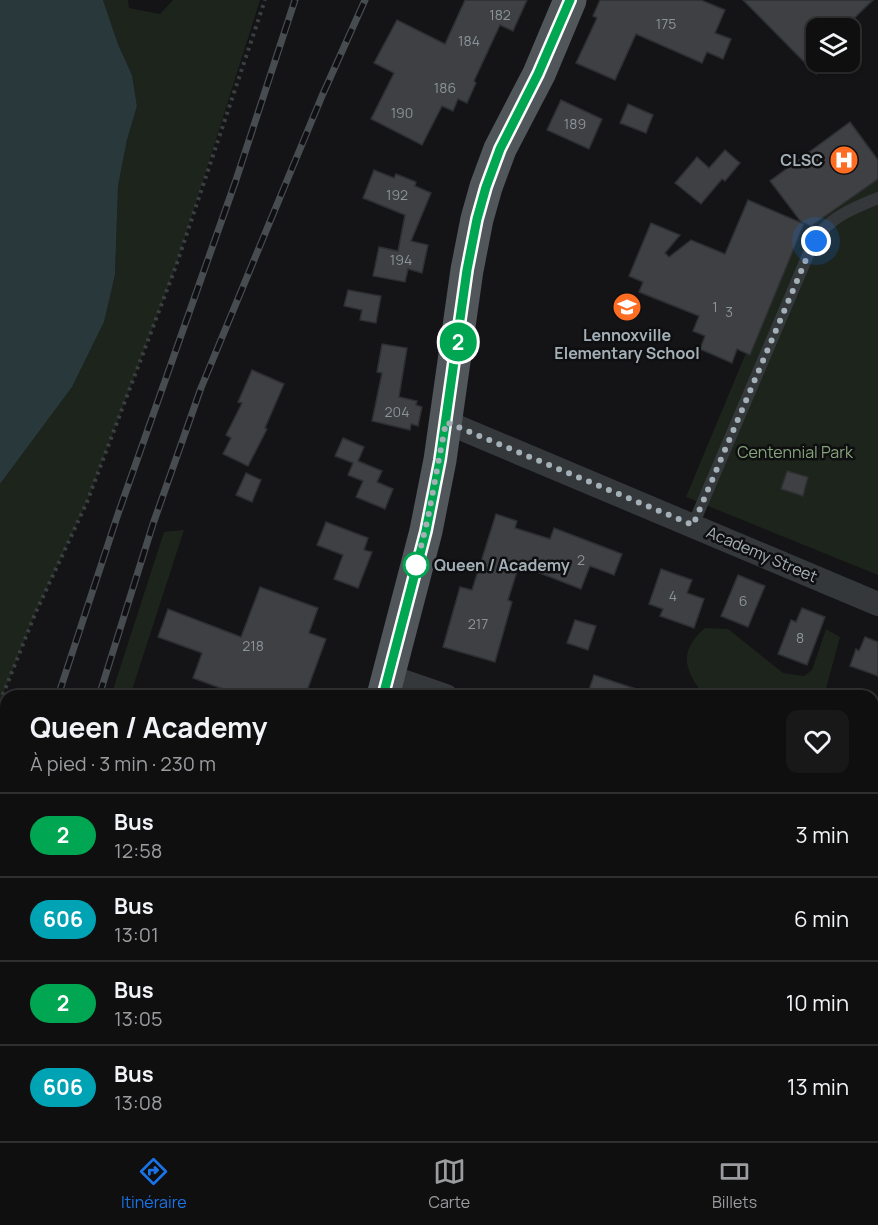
<!DOCTYPE html>
<html lang="fr">
<head>
<meta charset="utf-8">
<style>
  body { margin:0; font-family:Manrope,sans-serif; background:#181819; color:#f1f3f6; height:100vh; display:flex; flex-direction:column; font-size:22px; white-space:nowrap }
  * { box-sizing:border-box; margin:0 }
  p { font-size:20px; color:#9b9c9f }
  .icon { flex:none; width:33px; height:33px; fill:none; stroke:currentColor; stroke-width:2; stroke-linecap:round; stroke-linejoin:round }
  .map { position:relative; flex:1; overflow:hidden }
  .sheet { position:absolute; left:0px; top:690px; width:879px; height:452px; display:flex; flex-direction:column; background:#0f0f10; border-radius:18px 18px 0 0; box-shadow:0 2px 4px #0004,0 0 0 2px #2f2f30 }
  .sheet>* { flex:none }
  .badge { padding:0 12px; border-radius:20px; font-size:21px; line-height:39px }
  .controls { position:absolute; left:806px; top:18px; display:grid; gap:12px }
  .controls a { display:grid; place-items:center; width:54px; height:54px; border-radius:12px; background:#0f0f10; box-shadow:0 2px 4px #0004,0 0 0 2px #2f2f30; font-size:30px }
  .you { position:absolute; width:30px; height:30px; margin:-15px; border:4px solid #fff; border-radius:50%; background:#1a73e8; box-shadow:0 0 0 9px #1a73e833 }
  .map>.badge { position:absolute; translate:-50% -50%; box-shadow:0 0 0 3px #fff }
  .round { display:grid; place-items:center; flex:none; width:63px; height:63px; border-radius:12px; background:#181819 }
  .summary { display:flex; align-items:center; justify-content:space-between; height:102px; padding:0 30px }
  h1 { font-size:28px; font-weight:700; line-height:45px }
  ul { padding:0; list-style:none }
  li { display:flex; align-items:center; gap:18px; height:84px; padding:0 30px; border-top:2px solid #2f2f30 }
  li div { flex:1 }
  li b { display:block; font-size:22px }
  li em { font-style:normal }
  li .badge { min-width:66px; font-weight:700; text-align:center }
  .tabs { display:flex; justify-content:space-around; align-items:center; height:84px; border-top:2px solid #2f2f30; background:#0f0f10; font-size:16px; color:#9b9c9f }
  .tabs a { display:grid; justify-items:center; gap:3px }
  .tabs .selected { color:#1a73e8 }
  .map>svg:first-child { display:block }
  .green { fill:#1d241b }
  .water { fill:#29383a }
  .building { fill:#3e4043; stroke:#2d2f32; stroke-width:1.5 }
  .lines { fill:none; stroke-linecap:round; stroke-linejoin:round }
  .path { stroke:#3a3f42; stroke-width:4; stroke-dasharray:3 4.5; stroke-linecap:butt }
  .service { stroke:#34383b; stroke-width:12 }
  .minor { stroke:#34383b; stroke-width:24 }
  .primary { stroke:#50565a; stroke-width:33 }
  .rail-casing { stroke:#474c50; stroke-width:7 }
  .rail { stroke:#0f0f11; stroke-width:4.5; stroke-dasharray:14; stroke-linecap:butt }
  .line-casing { stroke:#fff; stroke-width:14 }
  .line { stroke:#00a651; stroke-width:9 }
  .walk { stroke:#a4b0b7; stroke-width:6; stroke-dasharray:0 10.8 }
  .stop-dot { fill:#fff; stroke:#00a651; stroke-width:3 }
  .labels { text-anchor:middle; stroke-width:5; stroke-linejoin:round; paint-order:stroke }
  .number-label { font-size:14px; fill:#8a949a }
  .poi-label { font-size:16px; font-weight:bold; fill:#a4b0b7; stroke:#0f0f11; text-anchor:end }
  .park-label { font-size:16px; fill:#85a47a; stroke:#0f0f11 }
  .street-label { font-size:16px; fill:#a4b0b7; stroke:#0f0f11 }
  .stop-label { font-size:16px; font-weight:bold; fill:#a4b0b7; stroke:#0f0f11; text-anchor:start }
</style>
</head>
<body>
<div class="map">
<svg width="878" height="1141" viewBox="0 0 878 1141">
  <rect width="100%" height="100%" fill="#141416"/>
  <g class="green">
    <polygon points="103,0 128,0 129,8 160,14 173,0 260,0 176,266 87,502 35,614 0,702 0,484 72,387 104,322 115,275 118,186 127,140 137,106 132,75 118,44"/>
    <polygon points="878,179 878,575 686,497 746,353 750,354 804,224 803,221"/>
    <polygon points="184,530 130,696 111,696 164,532"/>
    <path d="M705,628l23,1 55,44 21,3 8,-6 14,-41 14,8 -16,59h-119c-21,-25 -27,-45 0,-68z"/>
    <polygon points="873,1024 878,1026 878,1057 873,1057"/>
    <polygon points="6,1101 6,1136 30,1136 29,1141 0,1141 0,1130"/>
  </g>
  <polygon class="water" points="0,0 103,0 118,44 132,75 137,106 127,140 118,186 115,275 104,322 72,387 0,484"/>
  <g class="building">
    <polygon points="465,0 527,0 513,31 500,25 474,81 476,83 467,103 458,99 453,111 442,106 422,145 371,119 394,73 374,63 397,20 445,44"/>
    <polygon points="600,0 701,0 725,10 715,33 731,39 723,59 707,52 702,63 636,34 615,80 576,63 597,18 593,16"/>
    <polygon points="743,0 873,0 844,28 816,28 816,74"/>
    <polygon points="561,100 602,119 589,149 547,130"/>
    <polygon points="628,104 653,115 646,133 620,123"/>
    <polygon points="850,122 878,160 878,179 811,226 801,222 770,181"/>
    <polygon points="725,150 740,163 725,181 722,179 701,204 675,183 697,157 709,168"/>
    <polygon points="374,170 394,178 396,174 416,182 415,186 431,193 411,241 428,245 422,273 408,269 405,282 373,276 379,247 398,251 405,215 363,198"/>
    <polygon points="748,200 804,224 750,355 737,349 732,363 700,349 705,336 693,331 699,316 639,292 643,282 629,276 651,223 680,235 665,253 669,257 691,240 725,254"/>
    <polygon points="348,290 381,296 376,323 360,320 362,310 344,306"/>
    <polygon points="382,344 407,348 399,397 417,401 416,405 422,407 418,426 411,424 410,430 372,421 382,373 377,372"/>
    <polygon points="252,370 284,384 265,428 267,429 248,466 223,454 231,438 226,435 242,403 238,402"/>
    <polygon points="343,438 364,447 358,461 382,471 377,482 393,489 385,509 356,497 363,481 348,475 353,463 335,456"/>
    <polygon points="787,471 808,477 803,496 781,489"/>
    <polygon points="246,473 261,480 252,502 236,495"/>
    <polygon points="496,514 517,521 515,528 550,539 554,528 622,554 614,575 590,566 581,589 519,565 508,600 512,602 495,662 443,647 460,587 472,590"/>
    <polygon points="326,522 368,538 364,550 372,552 358,588 334,579 343,555 317,545"/>
    <polygon points="661,569 692,580 687,593 704,599 694,628 660,616 663,609 649,604"/>
    <polygon points="738,575 765,586 748,627 721,616"/>
    <polygon points="260,587 318,608 309,633 326,639 305,696 242,696 193,678 202,653 158,637 168,609 241,637"/>
    <polygon points="802,608 825,617 807,665 778,654 791,620 796,622"/>
    <polygon points="575,620 596,626 588,650 567,643"/>
    <polygon points="865,637 878,642 878,676 850,666 856,649 859,651"/>
    <polygon points="594,675 648,693 647,696 587,696"/>
  </g>
  <g class="lines">
    <polyline class="path" points="0,702 35,614 87,502 176,266 265,0"/>
    <path class="service" d="M693,525l115,-270c4,-8 9,-18 15,-25 14,-16 36,-24 55,-32"/>
    <g class="minor">
      <polyline points="446,422 878,604"/>
      <polyline points="388,676 446,696"/>
      <polyline points="873,855 878,857"/>
      <polyline points="673,1136 679,1141"/>
    </g>
    <g class="primary">
      <polyline points="383,696 426,531 440,460 467,270 477,219 486,187 500,149 539,74 570,0"/>
      <polyline points="264,1141 266,1136"/>
    </g>
    <g class="rail-casing">
      <g id="rail">
        <polyline points="58,696 118,514 236,180 295,0"/>
        <polyline points="99,696 153,524 201,388 322,96 365,0"/>
        <polyline points="0,874 6,853"/>
        <polyline points="0,1069 6,1043"/>
      </g>
    </g>
    <use href="#rail" class="rail"/>
  </g>
  <g class="lines">
    <g class="line-casing">
      <polyline id="line" points="383,696 426,531 440,460 467,270 477,219 486,187 500,149 538,74 570,0"/>
    </g>
    <use href="#line" class="line"/>
    <polyline class="walk" points="416,565 415,571 428,518 446,422 693,525 808,255 816,241"/>
  </g>
  <defs>
    <g id="hospital-disc" transform="scale(1.5)"><circle r="9.5" fill="#ff6d22" stroke="#0f0f11"/><path d="M-5-5h3v3.5h4V-5h3V5h-3V1.5h-4V5h-3Z" fill="#fff"/></g>
    <g id="school-disc" transform="scale(1.5)"><circle r="9.5" fill="#ff6d22" stroke="#0f0f11"/><path d="M0-5L7-2L0 1L-7-2ZM-4 1L0 2.5L4 1V4Q0 6-4 4Z" fill="#fff"/></g>
  </defs>
  <g fill-rule="evenodd">
    <use href="#hospital-disc" x="844" y="160"/>
    <use href="#school-disc" x="627" y="307"/>
  </g>
  <circle class="stop-dot" cx="416" cy="565" r="12"/>
  <g class="labels">
    <g class="number-label">
      <text x="500" y="20">182</text>
      <text x="666" y="29">175</text>
      <text x="469" y="46">184</text>
      <text x="445" y="93">186</text>
      <text x="402" y="118">190</text>
      <text x="575" y="129">189</text>
      <text x="397" y="200">192</text>
      <text x="401" y="265">194</text>
      <text x="715" y="312">1</text>
      <text x="729" y="317">3</text>
      <text x="397" y="417">204</text>
      <text x="581" y="565">2</text>
      <text x="673" y="601">4</text>
      <text x="743" y="606">6</text>
      <text x="478" y="629">217</text>
      <text x="800" y="643">8</text>
      <text x="253" y="651">218</text>
    </g>
    <g class="poi-label">
      <text x="823" y="166">CLSC</text>
      <text x="627" y="341" text-anchor="middle">Lennoxville<tspan x="627" dy="18">Elementary School</tspan></text>
    </g>
    <g class="park-label">
      <text x="795" y="458">Centennial Park</text>
    </g>
    <g class="street-label">
      <text transform="translate(762 554) rotate(23)" y="6">Academy Street</text>
    </g>
    <g class="stop-label">
      <text x="434" y="571">Queen / Academy</text>
    </g>
  </g>
</svg>
<div class="controls">
<a><svg class="icon" aria-label="layers" viewBox="0 0 24 24"><path d="M12 4l9 5-9 5-9-5zM3 14l9 5 9-5"/></svg></a>
</div>
<div class="you" style="left:816px;top:241px"></div>
<b class="badge" style="left:458px;top:342px;background:#00a651;color:#fff">2</b>
<section class="sheet">
<div class="summary"><div><h1>Queen / Academy</h1><p>À pied · 3 min · 230 m</p></div><a class="round"><svg class="icon" aria-label="heart" viewBox="0 0 24 24"><path d="M12 20l-8-8c-3-5 5-10 8-4 3-6 11-1 8 4z"/></svg></a></div>
<ul>
<li><span class="badge" style="background:#00a651;color:#fff">2</span><div><b>Bus</b><p>12:58</p></div><em>3 min</em></li>
<li><span class="badge" style="background:#00a3b4;color:#fff">606</span><div><b>Bus</b><p>13:01</p></div><em>6 min</em></li>
<li><span class="badge" style="background:#00a651;color:#fff">2</span><div><b>Bus</b><p>13:05</p></div><em>10 min</em></li>
<li><span class="badge" style="background:#00a3b4;color:#fff">606</span><div><b>Bus</b><p>13:08</p></div><em>13 min</em></li>
</ul>
</section>
</div>
<nav class="tabs">
<a class="selected"><svg class="icon" aria-label="directions" viewBox="0 0 24 24"><path d="M12 3l9 9-9 9-9-9zM9 14v-3h6M13 9l2 2-2 2"/></svg>Itinéraire</a>
<a><svg class="icon" aria-label="map" viewBox="0 0 24 24"><path d="M3 6l6-2 6 2 6-2v14l-6 2-6-2-6 2zM9 4v14M15 6v14"/></svg>Carte</a>
<a><svg class="icon" aria-label="tickets" viewBox="0 0 24 24"><path d="M3 7h18v10H3zM15 7v10"/></svg>Billets</a>
</nav>
</body>
</html>
